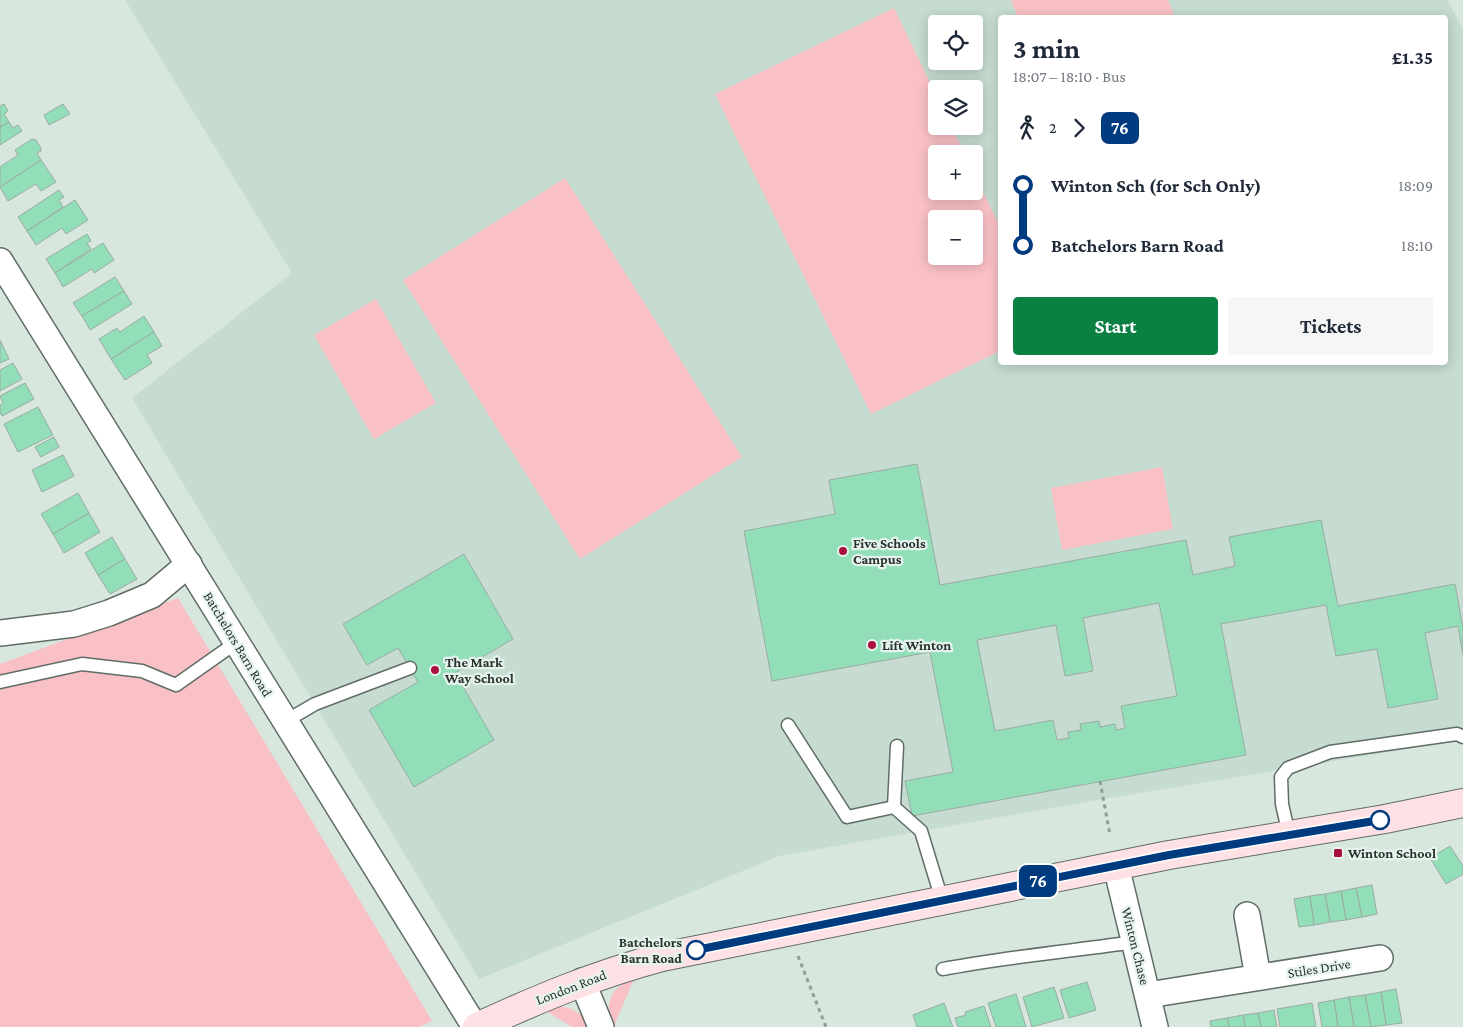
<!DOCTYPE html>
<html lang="en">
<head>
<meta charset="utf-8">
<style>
  body { margin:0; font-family:"Crimson Pro",serif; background:#f6f6f7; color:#1f2937; height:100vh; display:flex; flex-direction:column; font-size:19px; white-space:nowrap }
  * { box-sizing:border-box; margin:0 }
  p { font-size:16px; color:#747a83 }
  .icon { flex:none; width:28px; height:28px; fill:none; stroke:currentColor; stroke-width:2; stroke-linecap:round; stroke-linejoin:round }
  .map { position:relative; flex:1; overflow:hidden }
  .sheet { position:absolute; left:998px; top:15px; width:450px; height:350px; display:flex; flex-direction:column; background:#fff; border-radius:5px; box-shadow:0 2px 12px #0003 }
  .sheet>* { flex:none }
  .badge { padding:0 10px; border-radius:8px; font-size:18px; line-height:32px }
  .buttons { position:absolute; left:928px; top:15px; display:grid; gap:10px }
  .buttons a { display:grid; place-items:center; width:55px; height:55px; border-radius:5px; background:#fff; box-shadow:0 2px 12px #0003; font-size:25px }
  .map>.badge { position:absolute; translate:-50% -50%; box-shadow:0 0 0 2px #fff }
  .legs { display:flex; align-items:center; gap:8px; height:55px; padding:0 15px; font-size:16px }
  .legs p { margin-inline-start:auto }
  .overview { display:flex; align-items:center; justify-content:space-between; height:85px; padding:0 15px }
  h1 { font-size:28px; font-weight:700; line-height:38px }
  .button { display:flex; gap:10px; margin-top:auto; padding:10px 15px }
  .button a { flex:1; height:58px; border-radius:5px; background:#0b8043; color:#fff; font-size:20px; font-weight:700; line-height:58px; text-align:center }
  .button a+a { background:#f6f6f7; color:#1f2937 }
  ul { padding:0 15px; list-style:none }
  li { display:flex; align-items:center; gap:18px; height:60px; font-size:19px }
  li i { display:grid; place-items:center; width:8px; height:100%; margin:0 6px; background:currentColor }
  li i::after { content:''; width:12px; height:12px; margin:-6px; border:4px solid; border-radius:50%; background:#fff }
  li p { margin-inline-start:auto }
  li:first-child i { background:linear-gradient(#0000 50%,currentColor 0) }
  li:last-child i { background:linear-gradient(currentColor 50%,#0000 0) }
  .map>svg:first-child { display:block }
  .built { fill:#c6dcd0; fill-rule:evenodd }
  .green { fill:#f9c0c5; fill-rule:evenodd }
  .building { fill:#92deb9; stroke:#9caba3; fill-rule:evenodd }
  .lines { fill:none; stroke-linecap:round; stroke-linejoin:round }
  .lane-casing { stroke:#606d66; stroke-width:15 }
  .street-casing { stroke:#606d66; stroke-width:28 }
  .secondary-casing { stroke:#606d66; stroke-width:30 }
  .path { stroke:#909c95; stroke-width:3; stroke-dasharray:4 4; stroke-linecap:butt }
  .lane { stroke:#fff; stroke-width:12 }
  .street { stroke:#fff; stroke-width:25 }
  .secondary { stroke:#fee1e4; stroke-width:28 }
  .line-1-casing { stroke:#fff; stroke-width:11 }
  .line-1 { stroke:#003b80; stroke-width:8 }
  .poi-dot { fill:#a8103e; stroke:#e5f4ec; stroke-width:2 }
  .stop-1-dot { fill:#fff; stroke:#003b80; stroke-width:2.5 }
  .labels { text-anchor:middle; stroke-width:4.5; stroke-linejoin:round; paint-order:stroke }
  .poi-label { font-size:14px; font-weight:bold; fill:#2b312e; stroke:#e5f4ec; text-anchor:start }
  .street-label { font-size:14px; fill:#2b312e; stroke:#e5f4ec }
  .stop-label { font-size:14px; font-weight:bold; fill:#2b312e; stroke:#e5f4ec; text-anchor:end }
</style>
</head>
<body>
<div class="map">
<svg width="1463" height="1027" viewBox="0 0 1463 1027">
  <rect width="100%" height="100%" fill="#d8e7de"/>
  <path class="built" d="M125,0h1322l16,29v711l-360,59 -324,57 -300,123 -347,-581 160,-125zM1000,18h445v344h-445zM936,24h38v37h-38zM936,89h38v37h-38zM936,154h38v37h-38zM936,219h38v37h-38z"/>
  <g class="green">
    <polygon points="1014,0 1168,0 1175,17 1018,17 1011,1"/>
    <path d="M894,8l42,87v31h15l14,28h-29v37h38v-18l26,54v124l-129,63 -156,-320zM936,219h38v37h-38z"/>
    <polygon points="565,178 742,457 580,559 403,280"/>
    <polygon points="376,299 436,403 374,439 314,335"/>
    <polygon points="1162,467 1173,529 1062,550 1051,488"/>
    <polygon points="178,598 432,1021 419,1027 0,1027 0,664"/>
    <path d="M634,979l-20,47 -2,1c-8,-24 -2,-40 22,-48z"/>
    <path d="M553,1006c18,0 28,6 38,21h-19l-23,-14 -2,-5z"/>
  </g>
  <g class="building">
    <polygon points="4,104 8,111 4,114 9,122 0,127 0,106"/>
    <polygon points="63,104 70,114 49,125 44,115"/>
    <polygon points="9,122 13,128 18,125 22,131 0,145 0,127"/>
    <polygon points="32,139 36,140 41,148 41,151 37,153 41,160 0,187 0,167 18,155 15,150"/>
    <polygon points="41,160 56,182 41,191 36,184 8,201 0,187"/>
    <polygon points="59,190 64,197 59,200 63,207 27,231 18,217"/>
    <polygon points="75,200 88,220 66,234 62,228 36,245 27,231"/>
    <polygon points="87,234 91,241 87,243 91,249 55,273 46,259"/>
    <polygon points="103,243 114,260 94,273 92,269 63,287 55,273"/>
    <polygon points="115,277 124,291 82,316 73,303"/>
    <polygon points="124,291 132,304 90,330 82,316"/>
    <polygon points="144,316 154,332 111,359 99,339 117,328 120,332"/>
    <polygon points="154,332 162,346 147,355 152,363 125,380 111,359"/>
    <polygon points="0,340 9,359 0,363"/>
    <polygon points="13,363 22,379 0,391 0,370"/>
    <polygon points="25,383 34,399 2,416 0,412 0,405 3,403 0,396"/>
    <polygon points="38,407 53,435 18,452 4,424"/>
    <polygon points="54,437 59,447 41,457 35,447"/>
    <polygon points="63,455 74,476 42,492 32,470"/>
    <path d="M917,464l23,121 246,-45 7,35 42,-9 -6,-29 92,-17 17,86 117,-22 8,44v27l-5,-29 -33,7 13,66 -50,9 -11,-59 -41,7 -10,-51 -105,19 25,131 -334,61 -7,-35 48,-9 -23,-120 -158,29 -28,-150 91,-17 -6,-34zM1159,603l18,93 -56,10 4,22 -9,2 -1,-6 -15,3 -1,-6 -19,3 1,6 -13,2 1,6 -12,2 -4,-20 -58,11 -18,-91 79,-15 9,51 28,-5 -10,-53z"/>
    <polygon points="78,493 89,513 53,534 41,514"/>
    <polygon points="89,513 100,532 64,553 53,534"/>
    <polygon points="112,537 125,559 98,575 85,553"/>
    <polygon points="464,554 513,639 455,673 494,740 414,787 369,710 418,682 398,648 367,665 343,624"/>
    <polygon points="125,559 137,579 110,594 98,575"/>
    <polygon points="1450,846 1463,866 1463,874 1446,884 1430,858"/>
    <polygon points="1372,885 1377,914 1362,917 1356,888"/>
    <polygon points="1356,888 1362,917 1346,920 1341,891"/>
    <polygon points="1341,891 1346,920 1330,922 1325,894"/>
    <polygon points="1325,894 1330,922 1314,925 1310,896"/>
    <polygon points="1310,896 1314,925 1299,927 1294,899"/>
    <polygon points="1087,982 1096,1010 1069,1018 1060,990"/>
    <polygon points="1054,987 1064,1018 1032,1027 1023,997"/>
    <polygon points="1396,989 1402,1023 1386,1025 1381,992"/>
    <polygon points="1381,992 1386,1025 1371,1027 1365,995"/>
    <polygon points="1016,994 1026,1027 996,1027 988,1003"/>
    <polygon points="1365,995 1371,1027 1354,1027 1349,997"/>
    <polygon points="1349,997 1354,1027 1338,1027 1334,1000"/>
    <polygon points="1334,1000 1338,1027 1322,1027 1318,1003"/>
    <polygon points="944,1003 953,1027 917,1027 913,1015"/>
    <polygon points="1312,1003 1316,1027 1280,1027 1277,1009"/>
    <polygon points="984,1006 991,1027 958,1027 955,1018 966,1015 965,1012"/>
    <polygon points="1274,1010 1277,1027 1261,1027 1258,1013"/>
    <polygon points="1258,1013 1261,1027 1245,1027 1243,1015"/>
    <polygon points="1243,1015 1245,1027 1229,1027 1227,1018"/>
    <polygon points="1227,1018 1229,1027 1211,1027 1210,1021"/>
  </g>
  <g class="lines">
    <g class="lane-casing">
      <g id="lane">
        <polyline points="0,682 82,664 142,671 176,685 237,642"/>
        <polyline points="284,722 315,704 410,668"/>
        <polyline points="788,725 847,817 894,807 921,831 942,900"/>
        <polyline points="894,807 897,746"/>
        <polyline points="1289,835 1282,804 1281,777 1288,768 1330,752 1457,734 1463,737"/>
        <path d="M943,969c64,-12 128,-18 192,-27"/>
      </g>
    </g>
    <g class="street-casing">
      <g id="street">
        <path d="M0,261c159,255 315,512 475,766"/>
        <polyline points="0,633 74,624 109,613 152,595 189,564"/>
        <polyline points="1116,866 1155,1027"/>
        <polyline points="1247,915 1258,977"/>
        <polyline points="582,981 601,1027"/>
        <polyline points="1148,995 1380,958"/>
      </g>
    </g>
    <g class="secondary-casing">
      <path id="secondary" d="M477,1027c63,-29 118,-52 185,-70l507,-102 216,-36 78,-16"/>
    </g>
    <g class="path">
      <polyline points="1100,781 1110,835"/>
      <polyline points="798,956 826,1027"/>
    </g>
    <use href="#lane" class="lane"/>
    <use href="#street" class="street"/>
    <use href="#secondary" class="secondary"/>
  </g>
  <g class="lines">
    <g class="line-1-casing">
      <polyline id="line-1" points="696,950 1169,855 1380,820"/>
    </g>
    <use href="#line-1" class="line-1"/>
  </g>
  <g class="poi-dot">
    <circle cx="843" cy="551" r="5"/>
    <circle cx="872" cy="645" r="5"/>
    <circle cx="435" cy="670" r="5"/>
    <rect x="1333" y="848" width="10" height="10" rx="2.5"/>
  </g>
  <g class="stop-1-dot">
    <circle cx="1380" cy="820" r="9"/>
    <circle cx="696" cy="950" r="9"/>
  </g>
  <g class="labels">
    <g class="poi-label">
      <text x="853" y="548">Five Schools<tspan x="853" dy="16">Campus</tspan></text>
      <text x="882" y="650">Lift Winton</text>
      <text x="445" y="667">The Mark<tspan x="445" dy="16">Way School</tspan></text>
      <text x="1348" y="858">Winton School</text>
    </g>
    <g class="street-label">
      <text transform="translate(238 644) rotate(59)" y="5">Batchelors Barn Road</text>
      <text transform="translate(1136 946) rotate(76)" y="5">Winton Chase</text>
      <text transform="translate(1319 968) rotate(-9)" y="5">Stiles Drive</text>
      <text transform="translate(571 987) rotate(-21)" y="5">London Road</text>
    </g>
    <g class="stop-label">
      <text x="682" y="947">Batchelors<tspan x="682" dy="16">Barn Road</tspan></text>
    </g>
  </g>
</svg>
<div class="buttons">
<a><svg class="icon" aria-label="locate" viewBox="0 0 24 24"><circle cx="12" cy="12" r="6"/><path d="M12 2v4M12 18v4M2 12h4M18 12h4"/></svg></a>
<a><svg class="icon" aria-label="layers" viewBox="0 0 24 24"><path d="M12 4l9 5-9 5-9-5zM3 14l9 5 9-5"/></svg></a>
<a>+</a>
<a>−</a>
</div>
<b class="badge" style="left:1038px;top:881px;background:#003b80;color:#fff">76</b>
<section class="sheet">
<div class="overview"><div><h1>3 min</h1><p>18:07 – 18:10 · Bus</p></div><b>£1.35</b></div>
<div class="legs"><svg class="icon" aria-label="walk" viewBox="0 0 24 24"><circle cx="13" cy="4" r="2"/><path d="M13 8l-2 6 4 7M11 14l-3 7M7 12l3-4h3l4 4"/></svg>2<svg class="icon" aria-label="forward" viewBox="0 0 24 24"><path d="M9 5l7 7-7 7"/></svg><b class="badge" style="background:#003b80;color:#fff">76</b></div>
<ul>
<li><i style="color:#003b80"></i><b>Winton Sch (for Sch Only)</b><p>18:09</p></li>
<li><i style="color:#003b80"></i><b>Batchelors Barn Road</b><p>18:10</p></li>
</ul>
<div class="button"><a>Start</a><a>Tickets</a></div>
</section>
</div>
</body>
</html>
